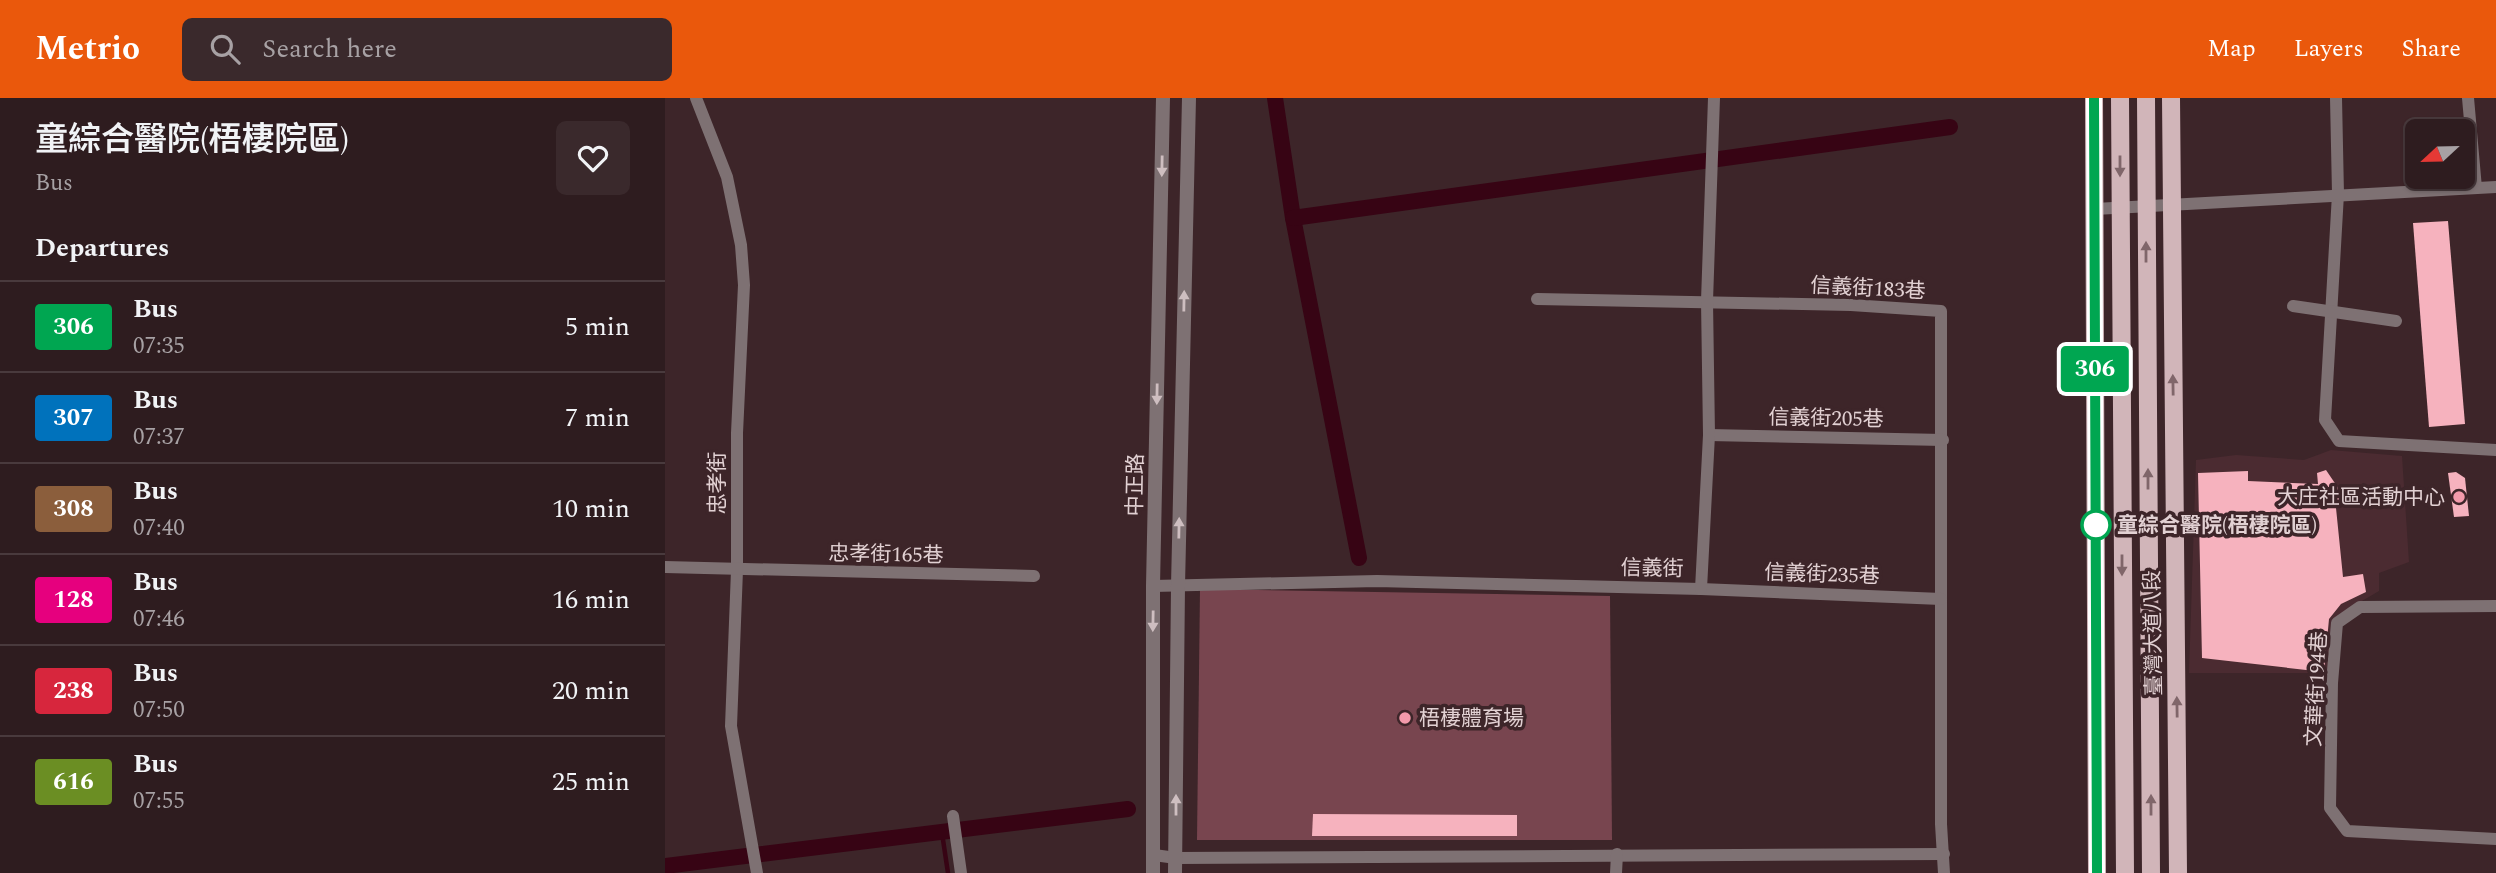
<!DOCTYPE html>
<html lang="en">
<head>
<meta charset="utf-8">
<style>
  body { margin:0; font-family:Spectral,"Noto Sans TC",serif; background:#3a292c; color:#f1f3f6; height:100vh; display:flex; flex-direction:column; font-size:26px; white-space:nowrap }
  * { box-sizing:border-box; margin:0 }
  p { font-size:23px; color:#a7a1a4 }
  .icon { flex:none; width:38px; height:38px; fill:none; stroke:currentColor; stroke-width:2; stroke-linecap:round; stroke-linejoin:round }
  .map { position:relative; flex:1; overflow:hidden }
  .side { display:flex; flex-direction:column; background:#2e1c1f; width:665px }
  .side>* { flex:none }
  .badge { padding:0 14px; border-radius:5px; font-size:24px; line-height:46px }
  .needle { width:46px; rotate:248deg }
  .tools { position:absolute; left:1740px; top:21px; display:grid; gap:14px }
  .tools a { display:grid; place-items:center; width:70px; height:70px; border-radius:10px; background:#2e1c1f; box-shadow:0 2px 5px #0004,0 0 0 2px #493a3d; font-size:35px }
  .map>.badge { position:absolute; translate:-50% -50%; box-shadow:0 0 0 4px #fff }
  h2 { padding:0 35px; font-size:26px; line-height:63px }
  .round { display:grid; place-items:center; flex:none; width:74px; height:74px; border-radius:10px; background:#3a292c }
  .head { display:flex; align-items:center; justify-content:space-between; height:119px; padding:0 35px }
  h1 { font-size:33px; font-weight:600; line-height:52px }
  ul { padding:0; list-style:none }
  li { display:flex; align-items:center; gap:21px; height:91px; padding:0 35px; border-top:2px solid #493a3d }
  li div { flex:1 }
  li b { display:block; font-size:26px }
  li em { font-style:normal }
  li .badge { min-width:77px; font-weight:700; text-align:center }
  header { display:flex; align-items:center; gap:42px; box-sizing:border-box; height:98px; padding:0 35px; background:#ea580c; color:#fff }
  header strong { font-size:33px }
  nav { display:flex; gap:38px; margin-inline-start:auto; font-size:24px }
  .search { width:490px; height:63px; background:#3a292c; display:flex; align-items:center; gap:18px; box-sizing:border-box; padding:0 24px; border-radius:10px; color:#a7a1a4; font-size:26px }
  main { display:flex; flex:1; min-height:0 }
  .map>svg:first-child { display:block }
  .built { fill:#4b2b31 }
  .green { fill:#78454f }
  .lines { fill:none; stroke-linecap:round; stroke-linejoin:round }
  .stream { stroke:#370414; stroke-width:4.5 }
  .canal { stroke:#370414; stroke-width:16 }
  .building { fill:#f6b2be }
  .minor { stroke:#7e7173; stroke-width:12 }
  .tertiary { stroke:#7e7173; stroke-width:14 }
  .primary { stroke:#d1b5b9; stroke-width:18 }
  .oneway { fill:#cebec0 }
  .oneway2 { fill:#80666a }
  .line-casing { stroke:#fff; stroke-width:16 }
  .line { stroke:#00a651; stroke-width:10 }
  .poi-dot { fill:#f39aab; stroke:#3d2529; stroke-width:2.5 }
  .stop-dot { fill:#fff; stroke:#00a651; stroke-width:3.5 }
  .labels { text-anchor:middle; stroke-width:7; stroke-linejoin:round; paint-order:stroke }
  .street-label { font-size:21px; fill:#e2d1d3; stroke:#3d2529 }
  .poi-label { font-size:21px; fill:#e2d1d3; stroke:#3d2529; text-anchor:end }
  .stop-label { font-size:21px; font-weight:bold; fill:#e2d1d3; stroke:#3d2529; text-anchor:start }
</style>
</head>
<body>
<header>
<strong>Metrio</strong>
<div class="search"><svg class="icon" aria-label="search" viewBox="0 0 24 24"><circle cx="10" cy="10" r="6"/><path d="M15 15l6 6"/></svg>Search here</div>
<nav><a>Map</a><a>Layers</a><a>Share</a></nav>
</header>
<main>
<section class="side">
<div class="head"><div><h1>童綜合醫院(梧棲院區)</h1><p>Bus</p></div><a class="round"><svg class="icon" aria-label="heart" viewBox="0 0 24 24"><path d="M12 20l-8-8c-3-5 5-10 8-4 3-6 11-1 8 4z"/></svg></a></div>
<h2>Departures</h2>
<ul>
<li><span class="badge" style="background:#00a651;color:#fff">306</span><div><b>Bus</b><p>07:35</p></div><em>5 min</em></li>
<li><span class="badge" style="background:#0072bc;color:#fff">307</span><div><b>Bus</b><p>07:37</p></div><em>7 min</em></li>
<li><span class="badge" style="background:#8b5e3c;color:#fff">308</span><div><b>Bus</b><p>07:40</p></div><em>10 min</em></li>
<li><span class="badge" style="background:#e6007e;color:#fff">128</span><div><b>Bus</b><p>07:46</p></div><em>16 min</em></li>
<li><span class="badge" style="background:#d7263d;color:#fff">238</span><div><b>Bus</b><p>07:50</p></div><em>20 min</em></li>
<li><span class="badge" style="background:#6b8e23;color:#fff">616</span><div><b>Bus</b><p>07:55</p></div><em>25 min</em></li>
</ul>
</section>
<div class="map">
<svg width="1831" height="775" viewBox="0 0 1831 775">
  <rect width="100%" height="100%" fill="#3d2529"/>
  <polygon class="built" points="1666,352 1737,358 1744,464 1714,475 1714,493 1673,517 1671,575 1524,575 1531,362 1571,357 1639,362"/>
  <polygon class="green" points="535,491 945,498 947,742 532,742"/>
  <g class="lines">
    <polyline class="stream" points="277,735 283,775"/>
    <g class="canal">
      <polyline points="610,0 628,120 694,460"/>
      <polyline points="628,120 1285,29"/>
      <polyline points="0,768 463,711"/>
    </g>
  </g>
  <g class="building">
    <polygon points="1783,123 1800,326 1764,329 1748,125"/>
    <polygon points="1661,372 1680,400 1671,410 1678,479 1698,476 1701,494 1676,506 1664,521 1659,574 1537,560 1533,375 1583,373 1583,383 1653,386 1652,375"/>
    <polygon points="1791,374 1800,380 1804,418 1789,419 1783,375"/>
    <polygon points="648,716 852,717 852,738 647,738"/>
  </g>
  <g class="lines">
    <g class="minor">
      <polyline points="31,0 62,79 76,147 79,187 72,335 72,472 66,628 92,775"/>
      <polyline points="1671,0 1673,96 1660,322 1674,343 1831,352"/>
      <polyline points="1803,0 1811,90"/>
      <polyline points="1430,111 1831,89"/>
      <polyline points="872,201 1186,207 1276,213 1276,726 1279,775"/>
      <polyline points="1628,208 1731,223"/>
      <polyline points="1044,337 1278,342"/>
      <polyline points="0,469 369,478"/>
      <polyline points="488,488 712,483 1036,491 1276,501"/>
      <polyline points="1036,491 1044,337 1042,203 1049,0"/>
      <polyline points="1831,508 1695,509 1672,525 1667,585 1665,710 1682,733 1831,741"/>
      <polyline points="288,718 296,775"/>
      <polyline points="489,757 511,760 1279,756"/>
      <polyline points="951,775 952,756"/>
    </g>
    <g class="tertiary">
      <polyline points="488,775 488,488 498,0"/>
      <polyline points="510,775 513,488 524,0"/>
    </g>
    <g class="primary">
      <polyline points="1429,0 1432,775"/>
      <polyline points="1455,0 1460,775"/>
      <polyline points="1481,0 1486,775"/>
      <polyline points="1506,0 1513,775"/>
    </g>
  </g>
  <defs><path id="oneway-solid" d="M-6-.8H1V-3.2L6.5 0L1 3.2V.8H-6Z" transform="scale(1.75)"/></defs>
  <g class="oneway">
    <use href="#oneway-solid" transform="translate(497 68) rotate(91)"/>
    <use href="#oneway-solid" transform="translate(519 203) rotate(-89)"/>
    <use href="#oneway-solid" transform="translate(492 296) rotate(91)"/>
    <use href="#oneway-solid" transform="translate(514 430) rotate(-89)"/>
    <use href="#oneway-solid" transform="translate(488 523) rotate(91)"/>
    <use href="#oneway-solid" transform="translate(511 707) rotate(-90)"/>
  </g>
  <g class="oneway2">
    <use href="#oneway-solid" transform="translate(1455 68) rotate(90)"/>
    <use href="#oneway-solid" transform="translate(1481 154) rotate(-90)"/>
    <use href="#oneway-solid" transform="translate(1508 287) rotate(-91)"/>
    <use href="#oneway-solid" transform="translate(1483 381) rotate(-90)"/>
    <use href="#oneway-solid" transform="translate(1457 467) rotate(90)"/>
    <use href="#oneway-solid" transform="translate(1512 609) rotate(-91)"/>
    <use href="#oneway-solid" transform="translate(1486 707) rotate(-90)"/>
  </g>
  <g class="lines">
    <g class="line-casing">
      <polyline id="line" points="1429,0 1432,775"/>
    </g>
    <use href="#line" class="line"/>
  </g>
  <g class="poi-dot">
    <circle cx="1794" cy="399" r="7"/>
    <circle cx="740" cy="620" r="7"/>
  </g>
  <circle class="stop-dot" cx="1431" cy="427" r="14"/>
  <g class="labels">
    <g class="street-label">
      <text transform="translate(1203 190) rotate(3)" y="7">信義街183巷</text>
      <text transform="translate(1161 320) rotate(1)" y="7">信義街205巷</text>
      <text transform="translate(52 385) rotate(-90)" y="7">忠孝街</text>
      <text transform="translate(470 387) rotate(-89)" y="7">中正路</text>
      <text transform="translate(221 456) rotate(1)" y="7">忠孝街165巷</text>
      <text transform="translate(987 470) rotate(1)" y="7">信義街</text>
      <text transform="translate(1157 476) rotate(2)" y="7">信義街235巷</text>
      <text transform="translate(1488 535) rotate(-91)" y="7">臺灣大道八段</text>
      <text transform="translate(1651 591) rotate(-87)" y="7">文華街194巷</text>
    </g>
    <g class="poi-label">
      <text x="1780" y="406">大庄社區活動中心</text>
      <text x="754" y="627" text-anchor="start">梧棲體育場</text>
    </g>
    <g class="stop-label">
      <text x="1452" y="434">童綜合醫院(梧棲院區)</text>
    </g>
  </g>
</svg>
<div class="tools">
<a><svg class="needle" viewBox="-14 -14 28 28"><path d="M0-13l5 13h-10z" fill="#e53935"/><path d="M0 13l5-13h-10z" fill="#a7a1a4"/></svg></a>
</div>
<b class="badge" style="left:1430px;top:271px;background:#00a651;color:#fff">306</b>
</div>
</main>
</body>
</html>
